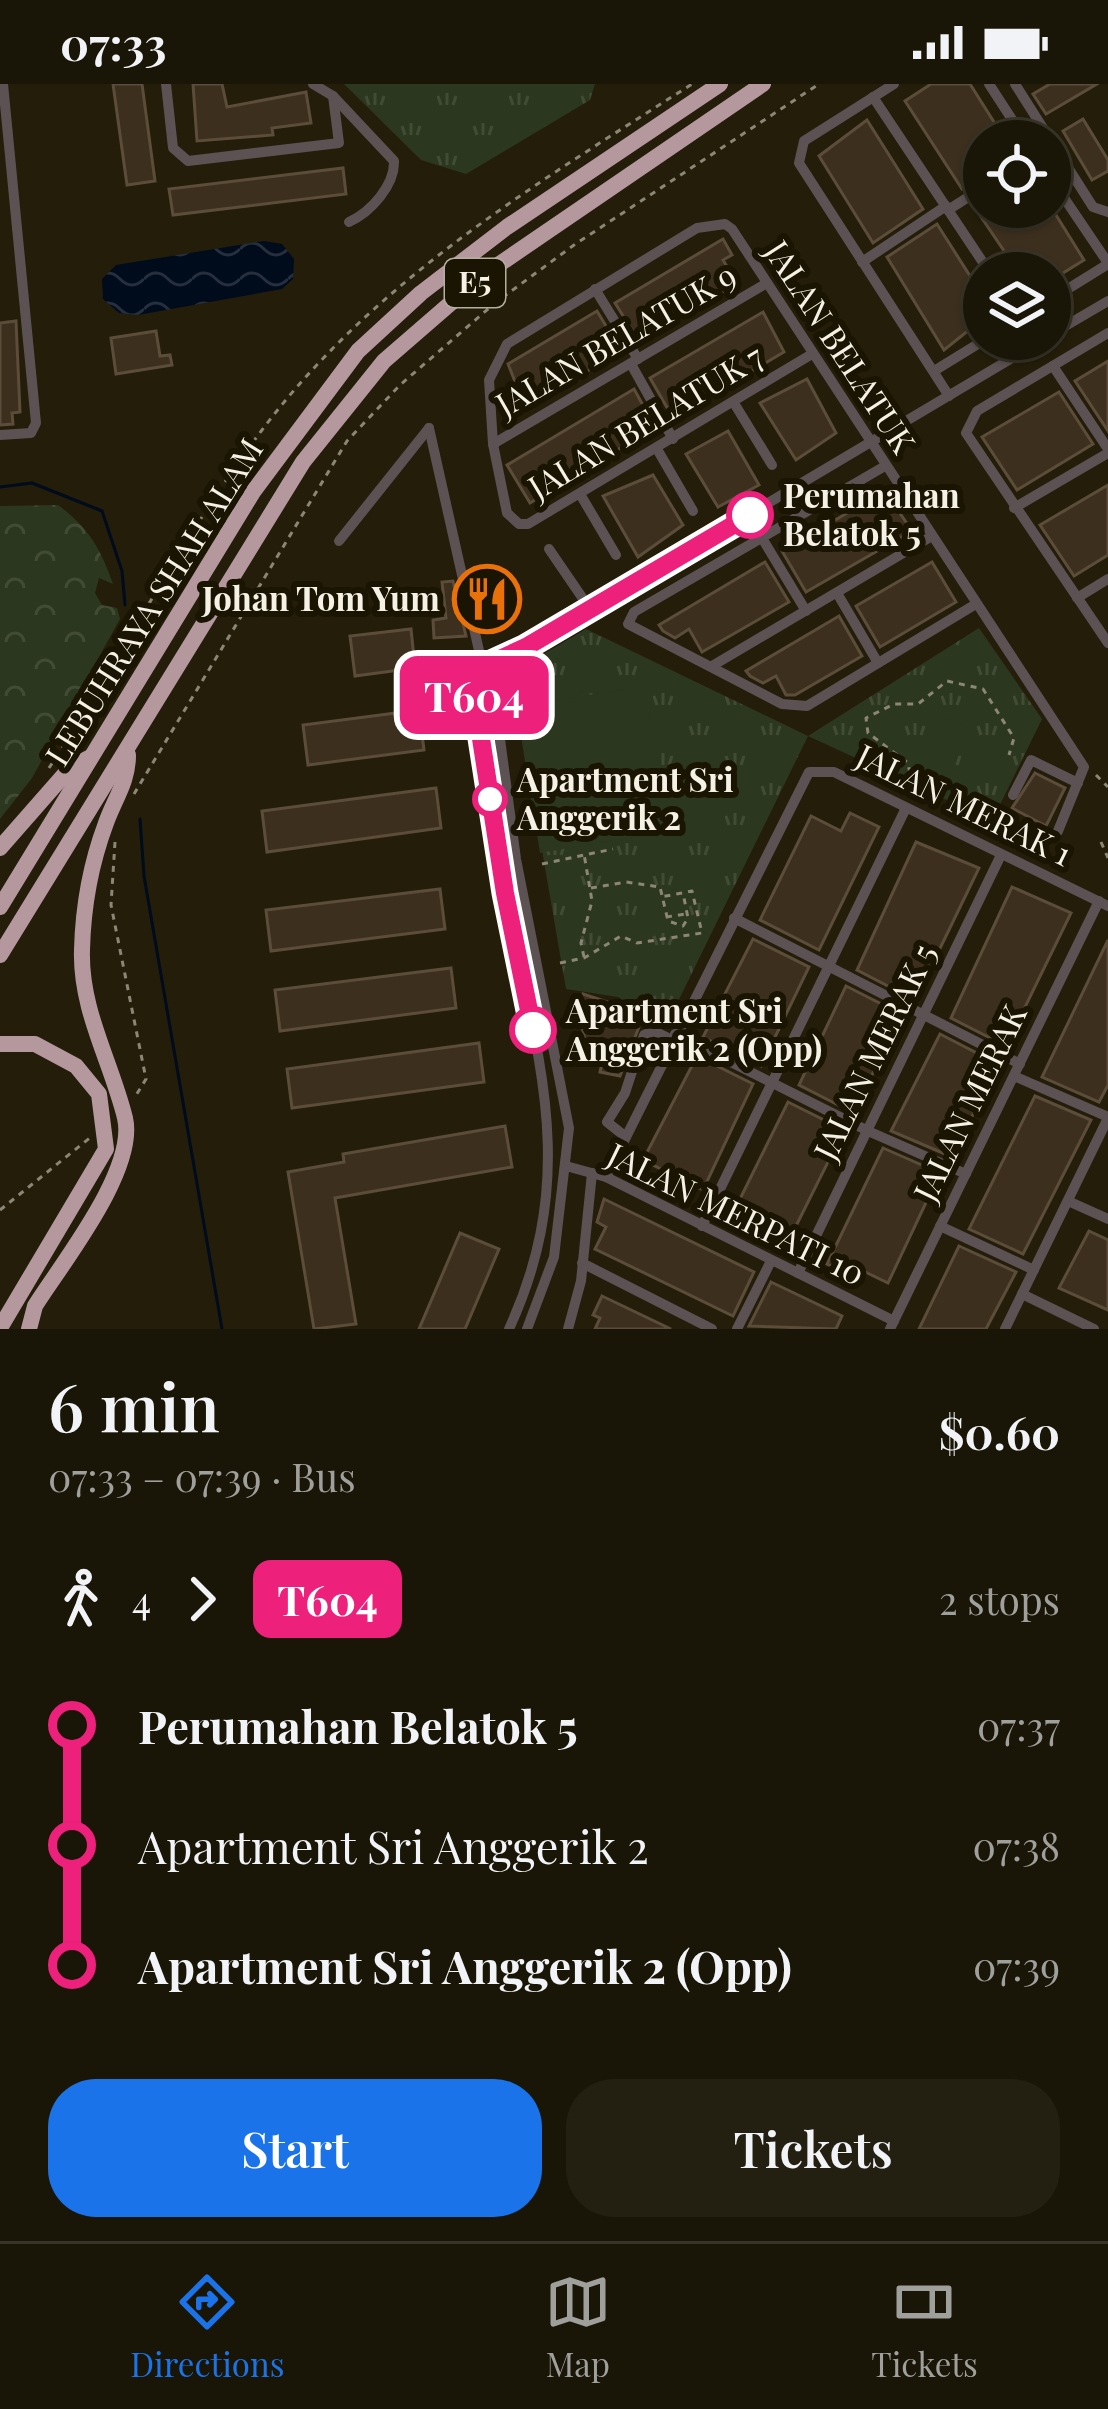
<!DOCTYPE html>
<html lang="en">
<head>
<meta charset="utf-8">
<style>
  body { margin:0; font-family:"Playfair Display",serif; background:#231f11; color:#f1f3f6; height:100vh; display:flex; flex-direction:column; font-size:45px; white-space:nowrap }
  * { box-sizing:border-box; margin:0 }
  p { font-size:39px; color:#9f9f9b }
  .icon { flex:none; width:66px; height:66px; fill:none; stroke:currentColor; stroke-width:2; stroke-linecap:round; stroke-linejoin:round }
  .map { position:relative; height:1245px; overflow:hidden }
  .side { display:flex; flex-direction:column; background:#1a1607; flex:1 }
  .side>* { flex:none }
  .badge { padding:0 24px; border-radius:18px; font-size:42px; line-height:78px }
  .controls { position:absolute; left:963px; top:36px; display:grid; gap:24px }
  .controls a { display:grid; place-items:center; width:108px; height:108px; border-radius:50%; background:#1a1607; box-shadow:0 3px 9px #0004,0 0 0 3px #383528; font-size:60px }
  .map>.badge { position:absolute; translate:-50% -50%; box-shadow:0 0 0 6px #fff }
  .legs { display:flex; align-items:center; gap:18px; height:132px; padding:0 48px; font-size:39px }
  .legs p { margin-inline-start:auto }
  .headline { display:flex; align-items:center; justify-content:space-between; height:204px; padding:0 48px }
  h1 { font-size:66px; font-weight:600; line-height:90px }
  .primary-button { display:flex; gap:24px; margin-top:auto; padding:24px 48px }
  .primary-button a { flex:1; height:138px; border-radius:48px; background:#1a73e8; color:#fff; font-size:48px; font-weight:600; line-height:138px; text-align:center }
  .primary-button a+a { background:#231f11; color:#f1f3f6 }
  ul { padding:0 48px; list-style:none }
  li { display:flex; align-items:center; gap:42px; height:120px; font-size:45px }
  li i { display:grid; place-items:center; width:18px; height:100%; margin:0 15px; background:currentColor }
  li i::after { content:''; width:30px; height:30px; margin:-15px; border:9px solid; border-radius:50%; background:#1a1607 }
  li p { margin-inline-start:auto }
  li:first-child i { background:linear-gradient(#0000 50%,currentColor 0) }
  li:last-child i { background:linear-gradient(currentColor 50%,#0000 0) }
  .status { display:flex; justify-content:space-between; align-items:center; height:84px; padding:0 60px; background:#1a1607; direction:ltr }
  .status svg { height:33px; fill:currentColor }
  .tabs { display:flex; justify-content:space-around; align-items:center; height:168px; border-top:3px solid #383528; background:#1a1607; font-size:33px; color:#9f9f9b }
  .tabs a { display:grid; justify-items:center; gap:6px }
  .tabs .on { color:#1a73e8 }
  .map>svg:first-child { display:block }
  .forest { fill:url(#forest-crowns) }
  .park { fill:url(#park-tufts) }
  .garden { fill:#2c371f }
  .water { fill:url(#water-waves) }
  .lines { fill:none; stroke-linecap:round; stroke-linejoin:round }
  .stream { stroke:#000b1c; stroke-width:3 }
  .building { fill:#3c2f1e; stroke:#5b4d3a; stroke-width:3 }
  .path { stroke:#8b8675; stroke-width:3; stroke-dasharray:6 6; stroke-linecap:butt }
  .minor { stroke:#5c5153; stroke-width:10 }
  .highway { stroke:#b4989d; stroke-width:16 }
  .line-1-casing { stroke:#fff; stroke-width:27 }
  .line-1 { stroke:#ed207b; stroke-width:18 }
  .stop-1-dot { fill:#fff; stroke:#ed207b; stroke-width:6 }
  .labels { text-anchor:middle; stroke-width:12; stroke-linejoin:round; paint-order:stroke }
  .shield { fill:#1a1402; stroke:#b3afa1; stroke-width:3 }
  .shield-label { font-size:30px; font-weight:bold; fill:#f5f1e5 }
  .street-label { font-size:33px; fill:#f5f1e5; stroke:#1a1402 }
  .stop-label { font-size:33px; font-weight:bold; fill:#f5f1e5; stroke:#1a1402; text-anchor:start }
  .poi-label { font-size:33px; font-weight:bold; fill:#f5f1e5; stroke:#1a1402; text-anchor:end }
</style>
</head>
<body>
<div class="status"><b>07:33</b><svg viewBox="0 0 49 12"><path d="M0 12V9h3v3zM5 12V6h3v6zM10 12V3h3v9zM15 12V0h3v12zM26 1h20v11H26zM47 4h2v5h-2z"/></svg></div>
<div class="map">
<svg width="1108" height="1245" viewBox="0 0 1108 1245">
  <defs>
    <pattern id="forest-crowns" width="20" height="18" patternUnits="userSpaceOnUse" patternTransform="scale(3)"><rect width="20" height="18" fill="#2c371f"/><path d="M2 6a3 3 0 1 1 6 0M12 15a3 3 0 1 1 6 0" fill="none" stroke="#414b35"/></pattern>
    <pattern id="park-tufts" width="24" height="20" patternUnits="userSpaceOnUse" patternTransform="scale(3)"><rect width="24" height="20" fill="#2c371f"/><path d="M3 7l-1-3M5 7V3M7 7l1-3M15 17l-1-3M17 17v-4M19 17l1-3" fill="none" stroke="#414b35"/></pattern>
    <pattern id="water-waves" width="16" height="10" patternUnits="userSpaceOnUse" patternTransform="scale(3)"><rect width="16" height="10" fill="#000b1c"/><path d="M0 5q4-4 8 0t8 0" fill="none" stroke="#262f3d"/></pattern>
  </defs>
  <rect width="100%" height="100%" fill="#231d09"/>
  <path class="forest" d="M58,421c30,22 43,44 55,79l-14,-6 -4,15 7,12 15,3 3,11 -88,159 -32,41v-313z"/>
  <g class="park">
    <polygon points="344,0 595,0 590,16 466,90 421,76"/>
    <polygon points="979,544 1042,635 992,737 808,652 666,942 618,913 566,905 516,616 530,578 586,545 808,652"/>
  </g>
  <g class="garden">
    <polygon points="642,603 673,746 540,769 516,622"/>
    <polygon points="937,630 969,644 946,695 915,682"/>
  </g>
  <polygon class="water" points="264,157 282,160 294,175 293,195 282,205 138,231 119,229 103,215 102,195 116,181"/>
  <g class="lines">
    <g class="stream">
      <polyline points="0,403 32,399 102,427 122,487 125,521"/>
      <polyline points="140,735 144,792 222,1245"/>
    </g>
  </g>
  <g class="building">
    <polygon points="113,0 142,0 155,97 127,101"/>
    <polygon points="193,0 222,0 227,23 306,8 311,39 272,44 273,51 197,57"/>
    <polygon points="931,0 970,0 1006,57 984,57 984,93 962,105 905,17"/>
    <polygon points="1050,0 1097,0 1046,30 1033,10"/>
    <polygon points="1083,35 1108,76 1108,87 1092,96 1063,47"/>
    <polygon points="867,36 923,125 873,159 819,72"/>
    <polygon points="343,84 346,110 173,131 169,105"/>
    <polygon points="984,115 984,123 1051,123 1084,176 1050,197 1050,189 1019,189 973,121"/>
    <polygon points="937,140 984,214 984,234 944,266 887,173"/>
    <polygon points="723,155 732,171 723,176 737,199 639,257 615,219"/>
    <polygon points="597,227 621,267 515,330 505,312 518,305 508,280"/>
    <polygon points="763,228 784,268 673,334 650,294"/>
    <polygon points="16,237 20,328 12,329 13,340 0,341 0,239"/>
    <polygon points="156,247 160,272 170,271 172,281 116,290 111,254"/>
    <polygon points="1108,277 1108,347 1075,297"/>
    <polygon points="807,295 836,349 796,376 760,319"/>
    <polygon points="634,305 655,343 530,419 507,381"/>
    <polygon points="1059,308 1093,360 1017,406 982,353"/>
    <polygon points="728,347 759,401 718,423 686,370"/>
    <polygon points="653,391 683,441 638,473 603,412"/>
    <polygon points="1108,401 1108,471 1074,492 1040,441"/>
    <polygon points="885,407 912,447 806,508 782,467"/>
    <polygon points="765,478 789,518 702,568 689,545 675,554 663,547 659,541"/>
    <polygon points="932,478 956,518 880,563 856,522"/>
    <polygon points="453,497 466,552 434,554 433,536 446,534 442,498"/>
    <polygon points="839,532 862,572 795,611 786,611 776,592 763,599 750,592 746,587"/>
    <polygon points="411,545 415,584 355,592 350,552"/>
    <polygon points="419,626 424,666 308,681 303,641"/>
    <polygon points="1035,689 1065,704 1046,742 1012,724"/>
    <polygon points="436,704 441,744 267,768 262,727"/>
    <polygon points="850,729 879,743 819,866 760,836 811,732 841,747"/>
    <polygon points="916,758 979,784 915,916 857,886"/>
    <polygon points="1012,803 1071,829 1006,962 951,934"/>
    <polygon points="440,805 445,845 271,867 266,826"/>
    <polygon points="753,855 809,883 761,982 703,953"/>
    <polygon points="1108,856 1108,1001 1099,1018 1042,993"/>
    <polygon points="451,884 456,924 280,947 275,906"/>
    <polygon points="846,902 901,930 854,1029 799,1001"/>
    <polygon points="583,910 644,930 620,992 600,988 603,974 586,964 579,924"/>
    <polygon points="940,950 998,980 952,1073 891,1047"/>
    <polygon points="479,959 484,998 292,1024 287,985"/>
    <polygon points="697,972 753,1000 703,1106 643,1076"/>
    <polygon points="1035,1012 1091,1036 1023,1170 969,1145"/>
    <polygon points="788,1018 844,1046 789,1156 736,1123"/>
    <polygon points="505,1042 512,1083 335,1114 356,1240 314,1245 288,1088 344,1078 343,1070"/>
    <polygon points="883,1064 940,1089 888,1199 859,1185 855,1194 827,1180"/>
    <polygon points="604,1115 754,1188 733,1232 595,1165 606,1143 597,1138"/>
    <polygon points="1089,1147 1108,1156 1108,1226 1059,1204"/>
    <polygon points="460,1149 499,1165 465,1245 419,1245"/>
    <polygon points="959,1162 1016,1188 986,1245 919,1245"/>
    <polygon points="771,1198 842,1232 836,1245 749,1242"/>
    <polygon points="602,1212 671,1245 595,1245 600,1234 593,1231"/>
  </g>
  <g class="lines">
    <g class="path">
      <path d="M49,684c73,-111 133,-232 213,-338 113,-150 274,-246 430,-346"/>
      <polyline points="1096,691 1108,703"/>
      <polyline points="912,701 908,679 868,649 866,634 894,620 918,620 947,597 983,605 1014,654 1009,671"/>
      <polyline points="134,710 347,357 400,301 495,219 574,161 819,0"/>
      <polyline points="115,758 111,821 146,995 135,1013"/>
      <polyline points="1101,758 1108,774"/>
      <polyline points="542,780 613,765"/>
      <polyline points="591,804 626,798 660,803 668,837 683,842 688,834 683,809"/>
      <polyline points="666,833 686,830"/>
      <polyline points="584,873 581,859 592,817 584,770"/>
      <polyline points="560,879 584,874 621,852 637,859 702,849 692,807 661,813"/>
      <polyline points="0,1126 91,1053"/>
    </g>
    <g class="minor">
      <polyline points="166,0 173,64 188,77 339,59 333,12"/>
      <path d="M313,0l20,12 61,65c1,24 -23,51 -45,61"/>
      <polyline points="894,0 804,57 799,79 949,312"/>
      <polyline points="989,0 1026,57"/>
      <polyline points="1015,0 1093,123 1108,128"/>
      <polyline points="873,13 990,189"/>
      <polyline points="1050,93 1108,179"/>
      <polyline points="948,126 984,103"/>
      <polyline points="862,178 946,122"/>
      <polyline points="595,205 638,275"/>
      <polyline points="1050,216 1108,180"/>
      <polyline points="1108,249 977,327 966,349 1108,559"/>
      <polyline points="1050,251 1108,217"/>
      <polyline points="812,270 528,440 519,440 507,429 493,360 489,296 507,260 697,144 725,140 732,145 1084,683 1058,747"/>
      <polyline points="631,280 673,355"/>
      <polyline points="1053,282 1108,365"/>
      <polyline points="934,287 986,255"/>
      <polyline points="734,319 772,381"/>
      <polyline points="429,344 482,580"/>
      <polyline points="0,351 31,349 36,339 3,0"/>
      <polyline points="493,360 767,199"/>
      <polyline points="657,365 693,427"/>
      <polyline points="885,382 634,528 628,540 782,620 807,622 976,520"/>
      <polyline points="580,410 616,471"/>
      <polyline points="1014,424 1108,369"/>
      <polyline points="762,454 806,527"/>
      <polyline points="339,457 429,344"/>
      <polyline points="549,465 590,525"/>
      <polyline points="837,509 878,579"/>
      <polyline points="1077,514 1108,495"/>
      <polyline points="519,569 505,583 496,625 516,775 569,1044 554,1173 527,1245"/>
      <polyline points="712,582 932,452"/>
      <polyline points="1013,711 1031,676 1078,699"/>
      <polyline points="734,834 1020,980"/>
      <polyline points="675,950 868,1047 966,1090"/>
      <polyline points="1014,992 1108,1033"/>
      <polyline points="626,1053 607,1038 625,1009 644,951 654,947 672,956"/>
      <polyline points="566,1082 606,1093 894,1237"/>
      <polyline points="606,1093 809,688 834,688 1108,822"/>
      <polyline points="1068,1117 1108,1135"/>
      <polyline points="702,1142 906,724"/>
      <polyline points="940,1142 1034,1186"/>
      <polyline points="582,1179 712,1245"/>
      <polyline points="798,1189 1001,771"/>
      <polyline points="1022,1210 1094,1245"/>
      <path d="M509,1245c72,-157 28,-273 -4,-432 -13,-69 -21,-140 -32,-210l4,-17 49,-23 518,-308"/>
      <polyline points="568,1245 581,1197 592,1089"/>
      <polyline points="737,1245 771,1177"/>
      <polyline points="890,1245 1099,817"/>
      <polyline points="1005,1245 1108,1034"/>
    </g>
    <g class="highway">
      <polyline points="0,764 71,683 91,673"/>
      <polyline points="0,823 253,408 358,267 421,209 507,143 720,0"/>
      <polyline points="0,871 303,378 384,277 482,192 763,0"/>
      <polyline points="0,960 35,960 76,982 99,1010 106,1065 0,1244"/>
      <path d="M29,1245l6,-23c27,-43 102,-136 90,-188 -14,-57 -45,-108 -43,-168 1,-42 9,-87 24,-127 9,-25 22,-41 22,-68"/>
    </g>
  </g>
  <g class="lines">
    <g class="line-1-casing">
      <polyline id="line-1" points="533,946 505,809 473,603 476,586 526,563 750,431"/>
    </g>
    <use href="#line-1" class="line-1"/>
  </g>
  <defs>
    <g id="restaurant-ring" transform="scale(3.45)"><circle r="9.5" fill="#1a1402" stroke="#e8710a" stroke-width="1.5"/><path d="M-5-6h1v4h1v-4h1v4h1v-4h1v5L-1.5 .5V6h-2V.5L-5-1ZM5-6V6H3V1.5H1.5Q1.5-4 5-6Z" fill="#e8710a"/></g>
  </defs>
  <g fill-rule="evenodd">
    <use href="#restaurant-ring" x="487" y="515"/>
  </g>
  <g class="stop-1-dot">
    <circle cx="750" cy="431" r="21"/>
    <circle cx="490" cy="715" r="15"/>
    <circle cx="533" cy="946" r="21"/>
  </g>
  <g class="labels">
    <rect class="shield" x="445" y="175" width="60" height="48" rx="9"/>
    <g class="shield-label">
      <text x="475" y="209">E5</text>
    </g>
    <g class="street-label">
      <text transform="translate(616 256) rotate(-30)" y="12">JALAN BELATUK 9</text>
      <text transform="translate(840 263) rotate(57)" y="12">JALAN BELATUK</text>
      <text transform="translate(646 338) rotate(-31)" y="12">JALAN BELATUK 7</text>
      <text transform="translate(154 518) rotate(-58)" y="12">LEBUHRAYA SHAH ALAM</text>
      <text transform="translate(964 721) rotate(26)" y="12">JALAN MERAK 1</text>
      <text transform="translate(875 968) rotate(-64)" y="12">JALAN MERAK 5</text>
      <text transform="translate(970 1019) rotate(-64)" y="12">JALAN MERAK</text>
      <text transform="translate(736 1130) rotate(26)" y="12">JALAN MERPATI 10</text>
    </g>
    <g class="stop-label">
      <text x="783" y="424">Perumahan<tspan x="783" dy="38">Belatok 5</tspan></text>
      <text x="517" y="708">Apartment Sri<tspan x="517" dy="38">Anggerik 2</tspan></text>
      <text x="566" y="939">Apartment Sri<tspan x="566" dy="38">Anggerik 2 (Opp)</tspan></text>
    </g>
    <g class="poi-label">
      <text x="440" y="527">Johan Tom Yum</text>
    </g>
  </g>
</svg>
<div class="controls">
<a><svg class="icon" aria-label="locate" viewBox="0 0 24 24"><circle cx="12" cy="12" r="6"/><path d="M12 2v4M12 18v4M2 12h4M18 12h4"/></svg></a>
<a><svg class="icon" aria-label="layers" viewBox="0 0 24 24"><path d="M12 4l9 5-9 5-9-5zM3 14l9 5 9-5"/></svg></a>
</div>
<b class="badge" style="left:474px;top:611px;background:#ed207b;color:#fff">T604</b>
</div>
<section class="side">
<div class="headline"><div><h1>6 min</h1><p>07:33 – 07:39 · Bus</p></div><b>$0.60</b></div>
<div class="legs"><svg class="icon" aria-label="walk" viewBox="0 0 24 24"><circle cx="13" cy="4" r="2"/><path d="M13 8l-2 6 4 7M11 14l-3 7M7 12l3-4h3l4 4"/></svg>4<svg class="icon" aria-label="forward" viewBox="0 0 24 24"><path d="M9 5l7 7-7 7"/></svg><b class="badge" style="background:#ed207b;color:#fff">T604</b><p>2 stops</p></div>
<ul>
<li><i style="color:#ed207b"></i><b>Perumahan Belatok 5</b><p>07:37</p></li>
<li><i style="color:#ed207b"></i><span>Apartment Sri Anggerik 2</span><p>07:38</p></li>
<li><i style="color:#ed207b"></i><b>Apartment Sri Anggerik 2 (Opp)</b><p>07:39</p></li>
</ul>
<div class="primary-button"><a>Start</a><a>Tickets</a></div>
</section>
<nav class="tabs">
<a class="on"><svg class="icon" aria-label="directions" viewBox="0 0 24 24"><path d="M12 3l9 9-9 9-9-9zM9 14v-3h6M13 9l2 2-2 2"/></svg>Directions</a>
<a><svg class="icon" aria-label="map" viewBox="0 0 24 24"><path d="M3 6l6-2 6 2 6-2v14l-6 2-6-2-6 2zM9 4v14M15 6v14"/></svg>Map</a>
<a><svg class="icon" aria-label="tickets" viewBox="0 0 24 24"><path d="M3 7h18v10H3zM15 7v10"/></svg>Tickets</a>
</nav>
</body>
</html>
